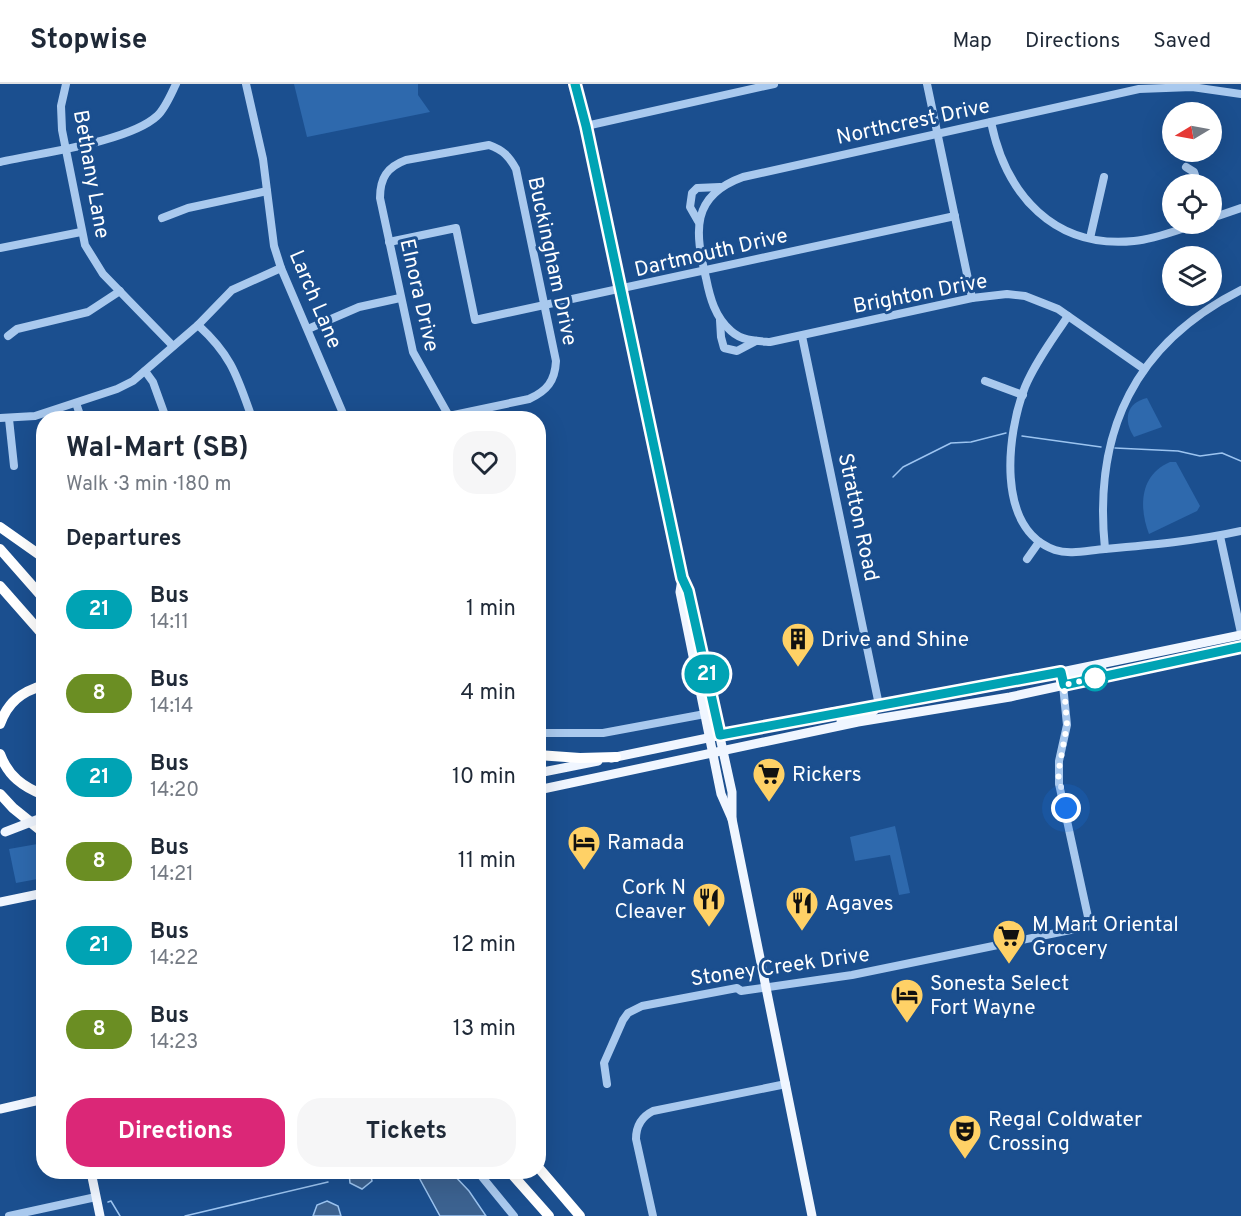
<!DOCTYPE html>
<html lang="en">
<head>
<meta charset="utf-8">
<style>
  body { margin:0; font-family:Overpass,sans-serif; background:#f6f6f7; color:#1f2937; height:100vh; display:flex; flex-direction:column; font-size:22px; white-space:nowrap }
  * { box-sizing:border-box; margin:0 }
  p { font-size:20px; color:#747a83 }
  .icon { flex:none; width:33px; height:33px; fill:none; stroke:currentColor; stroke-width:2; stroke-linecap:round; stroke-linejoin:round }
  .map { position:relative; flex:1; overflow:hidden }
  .drawer { position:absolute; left:36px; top:327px; width:510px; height:768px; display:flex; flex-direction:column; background:#fff; border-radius:24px; box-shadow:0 6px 24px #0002 }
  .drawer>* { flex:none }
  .badge { padding:0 12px; border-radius:20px; font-size:21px; line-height:39px }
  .needle { width:39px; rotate:260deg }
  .fabs { position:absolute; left:1162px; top:18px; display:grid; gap:12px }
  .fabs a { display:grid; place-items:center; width:60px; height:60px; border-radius:50%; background:#fff; box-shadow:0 6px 24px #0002; font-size:30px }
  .you { position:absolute; width:30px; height:30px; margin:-15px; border:4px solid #fff; border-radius:50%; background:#1a73e8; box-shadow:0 0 0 9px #1a73e833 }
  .map>.badge { position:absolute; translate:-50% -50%; box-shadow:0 0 0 3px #fff }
  h2 { padding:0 30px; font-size:22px; line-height:54px }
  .round { display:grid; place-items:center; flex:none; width:63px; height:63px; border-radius:24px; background:#f6f6f7 }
  .head { display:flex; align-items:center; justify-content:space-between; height:102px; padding:0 30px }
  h1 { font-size:28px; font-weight:700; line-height:45px }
  .cta { display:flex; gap:12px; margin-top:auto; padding:12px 30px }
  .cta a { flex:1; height:69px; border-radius:24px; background:#db2777; color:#fff; font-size:24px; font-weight:700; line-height:69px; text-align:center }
  .cta a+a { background:#f6f6f7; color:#1f2937 }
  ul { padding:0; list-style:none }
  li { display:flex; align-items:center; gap:18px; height:84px; padding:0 30px }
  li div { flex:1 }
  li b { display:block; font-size:22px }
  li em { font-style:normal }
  li .badge { min-width:66px; font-weight:700; text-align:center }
  header { display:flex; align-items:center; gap:36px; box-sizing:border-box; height:84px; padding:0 30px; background:#fff; border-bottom:2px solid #e0e1e3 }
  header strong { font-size:28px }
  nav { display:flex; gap:33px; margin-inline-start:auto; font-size:21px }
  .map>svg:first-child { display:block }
  .green { fill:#2e69ad }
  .water { fill:#3c6290; stroke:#9cc4f0; stroke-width:1.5 }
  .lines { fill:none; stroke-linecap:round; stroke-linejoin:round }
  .stream { stroke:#9cc4f0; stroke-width:1.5 }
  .minor { stroke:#a9c9ee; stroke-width:8 }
  .major { stroke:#f0f6ff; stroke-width:9 }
  .highway { stroke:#fff; stroke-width:10 }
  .major-bridge { stroke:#f0f6ff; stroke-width:9 }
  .line-casing { stroke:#fff; stroke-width:14 }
  .line { stroke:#00a3b4; stroke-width:9 }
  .walk { stroke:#fff; stroke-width:6; stroke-dasharray:0 10.8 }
  .stop-dot { fill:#fff; stroke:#00a3b4; stroke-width:3 }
  .labels { text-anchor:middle; stroke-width:6; stroke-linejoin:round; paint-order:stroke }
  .street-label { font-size:21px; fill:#fff; stroke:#1b4f8f }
  .poi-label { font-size:21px; fill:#fff; stroke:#1b4f8f; text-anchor:start }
</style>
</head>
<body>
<header>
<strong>Stopwise</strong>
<nav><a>Map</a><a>Directions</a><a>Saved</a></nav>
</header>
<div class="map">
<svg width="1241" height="1132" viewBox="0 0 1241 1132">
  <rect width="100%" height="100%" fill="#1b4f8f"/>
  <g class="green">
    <polygon points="294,0 418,0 418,11 430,28 307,53"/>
    <path d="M1147,314l15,29 -28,10c-11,-17 -8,-34 13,-39z"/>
    <path d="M1170,378h6l24,44 -3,5 -48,23c-10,-26 -10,-59 21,-72z"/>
    <polygon points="895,742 910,809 899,811 890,771 855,777 850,753"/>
    <polygon points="43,759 43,794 16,799 9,765"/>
  </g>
  <g class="water">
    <polygon points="416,1088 451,1088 469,1107 486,1132 440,1132"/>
    <polygon points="349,1089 370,1088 372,1097 362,1105 350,1099"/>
    <polygon points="327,1117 338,1122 341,1132 313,1132 317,1121"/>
  </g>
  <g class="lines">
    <g class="stream">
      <polyline points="1022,352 1101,363"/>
      <polyline points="1115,364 1178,367 1200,372 1222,369 1241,377"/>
      <polyline points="893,393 903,383 951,359 971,358 1006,349"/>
      <polyline points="108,1118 111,1117 120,1132"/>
      <polyline points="185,1132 328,1098"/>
    </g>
    <g class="minor">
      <polyline points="66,0 61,22 62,46 85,161 103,190 173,262"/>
      <polyline points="246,0 263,75 274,162 281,184 345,334"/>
      <polyline points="927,0 972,214"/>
      <path d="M991,38c15,73 63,127 143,119 22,-2 43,-11 63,-17"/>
      <polyline points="586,42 774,0"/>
      <path d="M0,78c39,-9 129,-20 157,-46 8,-7 14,-22 19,-32"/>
      <polyline points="1186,83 1194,88 1198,100"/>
      <polyline points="162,134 188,124 267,107"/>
      <polyline points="1212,134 1241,124"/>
      <polyline points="698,137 690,123 692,109 697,104 720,103"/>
      <polyline points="1090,154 1104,93"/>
      <polyline points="389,158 456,144 475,236 955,132"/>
      <polyline points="0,164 81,148"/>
      <path d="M1068,232c-15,23 -32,45 -43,71 -18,46 -30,142 30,163 15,5 34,0 50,-1 46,-4 91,-8 136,-18"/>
      <polyline points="720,236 721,253 724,264 737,267 756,257"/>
      <path d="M198,241c34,31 39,51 54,93"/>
      <polyline points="308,245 359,223 400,214"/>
      <polyline points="8,252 17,245 88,228 120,207"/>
      <polyline points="802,252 879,621"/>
      <path d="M1144,285l-86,-60 -33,-13 -18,-2 -35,4 -202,44c-14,-1 -28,-1 -39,-11 -16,-14 -21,-33 -25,-53 -11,-46 -16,-82 37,-101l396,-88 53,-2 49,7"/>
      <polyline points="145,287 153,298 166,334"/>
      <polyline points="985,297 1023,311"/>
      <polyline points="76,319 81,334"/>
      <path d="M449,332l80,-17c18,-8 26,-18 27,-38l-40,-192c-7,-13 -13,-19 -27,-24l-83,15c-19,7 -26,18 -26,38l33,154 37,66"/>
      <polyline points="0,334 35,332 117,305 133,297 198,241 232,206 281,184"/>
      <polyline points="9,335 14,382"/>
      <polyline points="1220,452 1241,549"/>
      <path d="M1105,465c-12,-117 29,-205 136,-259"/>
      <polyline points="1027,475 1039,458"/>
      <polyline points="538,649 603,649 705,630"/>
      <polyline points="44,837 44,852"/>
      <polyline points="607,1000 604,979 623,936 628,929 642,922 737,904 741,907 852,891 1090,842 1059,700 1059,677 1067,641 1063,601"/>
      <polyline points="478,1088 514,1132"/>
      <polyline points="9,1132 96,1113"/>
      <path d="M653,1132l-17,-77c0,-13 5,-22 17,-28l133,-27"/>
    </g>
    <g class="major">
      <polyline points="575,0 586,42 682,494 688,507 732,708 732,735 812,1132"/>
      <polyline points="682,495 680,508 721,710 732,735"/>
      <polyline points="1065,599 1074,592 1102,585"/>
      <polyline points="841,637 874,627"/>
      <polyline points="611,674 833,628 969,607 1241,551"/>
      <polyline points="538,689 598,677"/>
      <polyline points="538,706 858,638 1010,613 1241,563"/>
      <polyline points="0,818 44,809"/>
      <polyline points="0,1025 44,1015"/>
      <polyline points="91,1088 100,1132"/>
    </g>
    <g class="highway">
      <polyline points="0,443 44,474"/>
      <polyline points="0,465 44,515"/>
      <polyline points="0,502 44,552"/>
      <path d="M0,640c8,-22 21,-32 44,-39"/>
      <path d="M0,670c8,22 23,33 44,41"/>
      <polyline points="538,671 580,674 616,673"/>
      <polyline points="0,710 13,724 44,749"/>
      <polyline points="538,1083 580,1132"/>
      <polyline points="510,1088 549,1132"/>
    </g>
    <polyline class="major-bridge" points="5,748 44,733"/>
  </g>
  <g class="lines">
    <g class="line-casing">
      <polyline id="line" points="575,0 586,42 682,494 688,507 720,651 1061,588 1064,601 1241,563"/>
    </g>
    <use href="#line" class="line"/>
    <polyline class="walk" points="1066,724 1058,690 1067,641 1064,601 1095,594"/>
  </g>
  <defs>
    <g id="building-pin" transform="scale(1.725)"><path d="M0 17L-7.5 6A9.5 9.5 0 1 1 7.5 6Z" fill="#ffd166" stroke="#1b4f8f"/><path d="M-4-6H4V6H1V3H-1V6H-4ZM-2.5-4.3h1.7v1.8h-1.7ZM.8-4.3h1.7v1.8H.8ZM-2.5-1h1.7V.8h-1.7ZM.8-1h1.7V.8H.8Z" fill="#111"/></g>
    <g id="supermarket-pin" transform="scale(1.725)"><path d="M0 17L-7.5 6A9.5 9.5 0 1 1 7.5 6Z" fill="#ffd166" stroke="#1b4f8f"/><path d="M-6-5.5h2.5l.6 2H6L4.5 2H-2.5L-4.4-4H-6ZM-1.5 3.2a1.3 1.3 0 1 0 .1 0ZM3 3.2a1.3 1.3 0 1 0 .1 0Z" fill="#111"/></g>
    <g id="hotel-pin" transform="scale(1.725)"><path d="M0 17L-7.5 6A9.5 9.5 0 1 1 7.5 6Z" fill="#ffd166" stroke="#1b4f8f"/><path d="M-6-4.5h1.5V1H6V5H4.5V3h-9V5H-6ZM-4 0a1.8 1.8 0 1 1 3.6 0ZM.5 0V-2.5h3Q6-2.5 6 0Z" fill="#111"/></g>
    <g id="restaurant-pin" transform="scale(1.725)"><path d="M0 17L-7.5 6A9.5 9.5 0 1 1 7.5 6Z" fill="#ffd166" stroke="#1b4f8f"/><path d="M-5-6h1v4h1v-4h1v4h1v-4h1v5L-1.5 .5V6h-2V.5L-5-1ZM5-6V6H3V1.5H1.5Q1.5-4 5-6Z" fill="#111"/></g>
    <g id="theatre-pin" transform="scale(1.725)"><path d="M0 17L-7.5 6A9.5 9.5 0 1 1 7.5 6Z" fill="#ffd166" stroke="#1b4f8f"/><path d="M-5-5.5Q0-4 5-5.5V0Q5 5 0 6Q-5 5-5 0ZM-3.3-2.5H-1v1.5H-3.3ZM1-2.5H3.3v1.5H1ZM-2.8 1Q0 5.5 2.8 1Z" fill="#111"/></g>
  </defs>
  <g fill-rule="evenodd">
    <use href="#building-pin" x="798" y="555"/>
    <use href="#supermarket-pin" x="769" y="690"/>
    <use href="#hotel-pin" x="584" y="758"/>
    <use href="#restaurant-pin" x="709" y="815"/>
    <use href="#restaurant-pin" x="802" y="819"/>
    <use href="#supermarket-pin" x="1009" y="852"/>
    <use href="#hotel-pin" x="907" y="911"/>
    <use href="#theatre-pin" x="965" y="1047"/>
  </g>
  <circle class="stop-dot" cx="1095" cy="594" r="12"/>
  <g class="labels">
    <g class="street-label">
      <text transform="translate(913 37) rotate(-12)" y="7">Northcrest Drive</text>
      <text transform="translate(92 90) rotate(80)" y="7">Bethany Lane</text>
      <text transform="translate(711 168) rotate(-13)" y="7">Dartmouth Drive</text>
      <text transform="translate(553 177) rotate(78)" y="7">Buckingham Drive</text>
      <text transform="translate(920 209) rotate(-11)" y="7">Brighton Drive</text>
      <text transform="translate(420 211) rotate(77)" y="7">Elnora Drive</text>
      <text transform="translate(316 215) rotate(67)" y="7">Larch Lane</text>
      <text transform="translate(859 433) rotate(78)" y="7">Stratton Road</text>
      <text transform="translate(780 882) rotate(-8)" y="7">Stoney Creek Drive</text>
    </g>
    <g class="poi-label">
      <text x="821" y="562">Drive and Shine</text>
      <text x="792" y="697">Rickers</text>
      <text x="607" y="765">Ramada</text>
      <text x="686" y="810" text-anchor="end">Cork N<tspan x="686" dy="24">Cleaver</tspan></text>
      <text x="825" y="826">Agaves</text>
      <text x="1032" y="847">M Mart Oriental<tspan x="1032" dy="24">Grocery</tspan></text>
      <text x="930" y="906">Sonesta Select<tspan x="930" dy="24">Fort Wayne</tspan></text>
      <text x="988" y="1042">Regal Coldwater<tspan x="988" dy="24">Crossing</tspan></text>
    </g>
  </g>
</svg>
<div class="fabs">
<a><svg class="needle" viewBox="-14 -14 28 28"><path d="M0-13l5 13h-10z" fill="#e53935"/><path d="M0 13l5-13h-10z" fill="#747a83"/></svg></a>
<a><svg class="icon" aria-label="locate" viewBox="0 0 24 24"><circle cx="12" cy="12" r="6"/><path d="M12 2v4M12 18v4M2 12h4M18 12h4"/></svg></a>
<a><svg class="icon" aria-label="layers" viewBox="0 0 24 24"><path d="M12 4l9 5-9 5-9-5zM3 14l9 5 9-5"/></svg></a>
</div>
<div class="you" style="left:1066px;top:724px"></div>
<b class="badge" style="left:707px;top:590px;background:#00a3b4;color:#fff">21</b>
<section class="drawer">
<div class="head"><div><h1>Wal-Mart (SB)</h1><p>Walk · 3 min · 180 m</p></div><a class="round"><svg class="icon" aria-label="heart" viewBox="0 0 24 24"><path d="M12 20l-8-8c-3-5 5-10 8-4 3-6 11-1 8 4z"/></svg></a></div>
<h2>Departures</h2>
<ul>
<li><span class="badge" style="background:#00a3b4;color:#fff">21</span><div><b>Bus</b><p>14:11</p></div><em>1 min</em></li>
<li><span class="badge" style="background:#6b8e23;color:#fff">8</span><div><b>Bus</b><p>14:14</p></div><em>4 min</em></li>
<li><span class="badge" style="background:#00a3b4;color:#fff">21</span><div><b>Bus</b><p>14:20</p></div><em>10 min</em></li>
<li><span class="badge" style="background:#6b8e23;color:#fff">8</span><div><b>Bus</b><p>14:21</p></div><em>11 min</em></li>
<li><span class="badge" style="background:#00a3b4;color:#fff">21</span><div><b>Bus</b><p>14:22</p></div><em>12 min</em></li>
<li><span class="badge" style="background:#6b8e23;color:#fff">8</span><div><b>Bus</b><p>14:23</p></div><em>13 min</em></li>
</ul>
<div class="cta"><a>Directions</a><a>Tickets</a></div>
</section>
</div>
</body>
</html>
